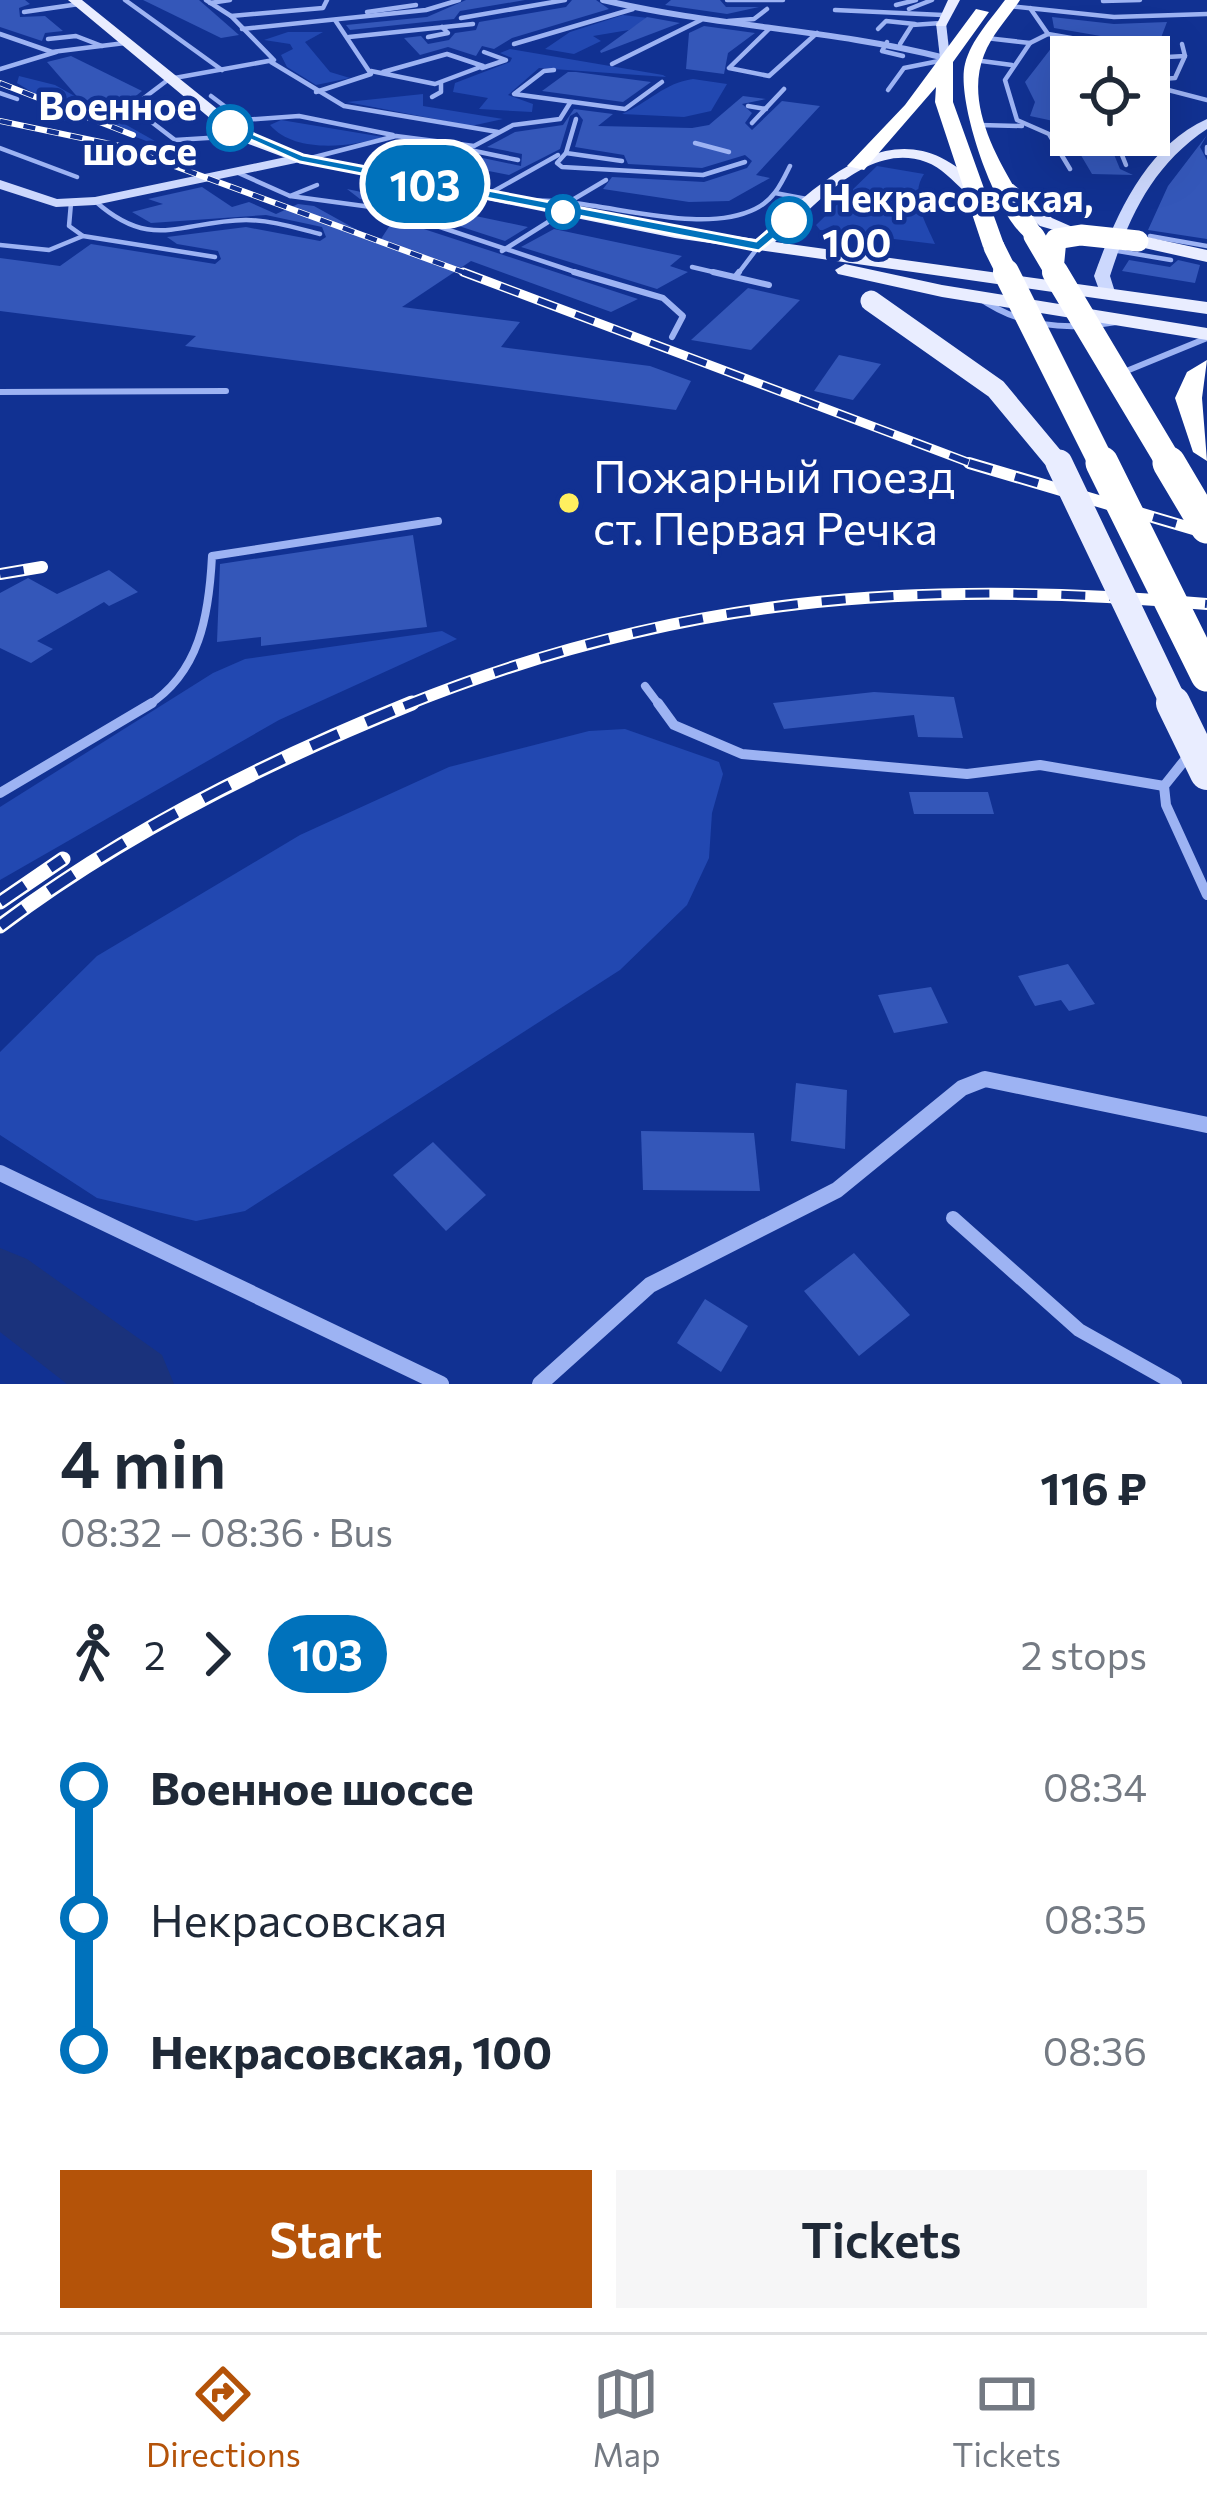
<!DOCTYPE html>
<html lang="en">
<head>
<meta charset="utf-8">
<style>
  body { margin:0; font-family:Commissioner,sans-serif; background:#f6f6f7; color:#1f2937; height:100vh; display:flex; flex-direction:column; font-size:45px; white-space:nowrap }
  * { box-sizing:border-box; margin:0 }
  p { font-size:39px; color:#747a83 }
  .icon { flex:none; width:66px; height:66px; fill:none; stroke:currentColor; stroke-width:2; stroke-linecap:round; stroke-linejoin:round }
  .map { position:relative; height:1384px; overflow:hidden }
  .drawer { display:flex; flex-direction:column; background:#fff; flex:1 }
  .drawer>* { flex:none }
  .badge { padding:0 24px; border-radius:39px; font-size:42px; line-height:78px }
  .tools { position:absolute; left:1050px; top:36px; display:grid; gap:24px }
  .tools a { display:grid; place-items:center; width:120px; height:120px; border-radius:0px; background:#fff; box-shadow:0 12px 48px #0002; font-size:60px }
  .map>.badge { position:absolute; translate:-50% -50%; box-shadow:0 0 0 6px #fff }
  .legs { display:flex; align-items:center; gap:18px; height:132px; padding:0 60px; font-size:39px }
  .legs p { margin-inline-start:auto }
  .summary { display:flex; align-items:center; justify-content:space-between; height:204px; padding:0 60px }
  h1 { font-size:66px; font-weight:600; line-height:90px }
  .button { display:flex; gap:24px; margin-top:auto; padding:24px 60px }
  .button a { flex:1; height:138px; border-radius:0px; background:#b45309; color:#fff; font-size:48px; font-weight:600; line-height:138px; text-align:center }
  .button a+a { background:#f6f6f7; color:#1f2937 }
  ul { padding:0 60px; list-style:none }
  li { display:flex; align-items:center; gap:42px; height:132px; font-size:45px }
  li i { display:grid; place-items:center; width:18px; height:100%; margin:0 15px; background:currentColor }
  li i::after { content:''; width:30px; height:30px; margin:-15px; border:9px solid; border-radius:50%; background:#fff }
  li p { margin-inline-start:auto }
  li:first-child i { background:linear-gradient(#0000 50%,currentColor 0) }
  li:last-child i { background:linear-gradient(currentColor 50%,#0000 0) }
  .dock { display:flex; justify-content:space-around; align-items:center; height:168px; border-top:3px solid #e0e1e3; background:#fff; font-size:33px; color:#747a83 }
  .dock a { display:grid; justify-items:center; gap:6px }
  .dock .active { color:#b45309 }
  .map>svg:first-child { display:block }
  .green { fill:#2248b1 }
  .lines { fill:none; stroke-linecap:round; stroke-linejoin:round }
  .river { fill:#1a327c; fill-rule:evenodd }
  .building { fill:#3457b9 }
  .lane-far4 { stroke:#9db3f3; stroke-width:4.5 }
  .lane-far3 { stroke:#9db3f3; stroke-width:6 }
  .lane-far2 { stroke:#9db3f3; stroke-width:8 }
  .lane-far1 { stroke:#9db3f3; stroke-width:10 }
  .lane { stroke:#9db3f3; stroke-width:14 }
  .street-far1 { stroke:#9db3f3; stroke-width:6 }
  .street { stroke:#9db3f3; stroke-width:16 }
  .secondary { fill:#ccd8fd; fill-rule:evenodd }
  .primary { fill:#e9edff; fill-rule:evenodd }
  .highway { fill:#fff; fill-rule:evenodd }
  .rail-far3-casing { stroke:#fff; stroke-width:6 }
  .rail-far2-casing { stroke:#fff; stroke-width:9 }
  .rail-far1-casing { stroke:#fff; stroke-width:12 }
  .rail-casing { stroke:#fff; stroke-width:15 }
  .rail-far3 { stroke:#113192; stroke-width:4.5; stroke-dasharray:12; stroke-linecap:butt }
  .rail-far2 { stroke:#113192; stroke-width:6; stroke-dasharray:20; stroke-linecap:butt }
  .rail-far1 { stroke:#113192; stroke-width:8; stroke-dasharray:24; stroke-linecap:butt }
  .rail { stroke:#113192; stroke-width:10; stroke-dasharray:30; stroke-linecap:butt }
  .primary-bridge-far2 { stroke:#e9edff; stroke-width:21 }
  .primary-bridge-far1 { stroke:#e9edff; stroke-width:27 }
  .primary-bridge { stroke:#e9edff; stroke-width:34 }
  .highway-bridge-far2 { stroke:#fff; stroke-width:21 }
  .highway-bridge-far1 { stroke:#fff; stroke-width:26 }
  .highway-bridge { stroke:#fff; stroke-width:33 }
  .line-1 { fill:#0072bc; stroke:#fff; stroke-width:3 }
  .stop-1-dot { fill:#fff; stroke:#0072bc; stroke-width:6 }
  .poi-dot { fill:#ffef5f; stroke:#113192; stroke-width:4.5 }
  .labels { text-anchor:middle; stroke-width:9; stroke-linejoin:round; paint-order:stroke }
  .far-stop-label { font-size:39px; font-weight:bold; fill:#fff; stroke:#113192; text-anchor:end }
  .poi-label { font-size:45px; fill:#fff; stroke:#113192; text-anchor:start }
</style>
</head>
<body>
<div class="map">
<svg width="1207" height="1384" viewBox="0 0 1207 1384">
  <rect width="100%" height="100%" fill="#113192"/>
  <g class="green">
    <polygon points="623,15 648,18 629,30 593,36 601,41 574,54 545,49 570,32"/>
    <polygon points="288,32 323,32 305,42 330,72 350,78 316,85 287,67 281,55 293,49 290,44 264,40"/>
    <polygon points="510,49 663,75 666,77 539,68 508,95 533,104 532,112 479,109 488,98 453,92 455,83 510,62 512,58 500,53"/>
    <polygon points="19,76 55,85 171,150 92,121 41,120 39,116 58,108 17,83"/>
    <path d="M693,79l34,5 -16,27 -27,6 -62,-3c26,-11 42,-31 71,-35z"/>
    <polygon points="423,94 423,106 503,119 471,126 347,102"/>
    <path d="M281,120l102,17c-32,10 -88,17 -113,-12z"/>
    <path d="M877,166l47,8c-15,22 2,49 11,70l-115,-14 -4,-5z"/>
    <polygon points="442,631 457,639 279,720 0,880 0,807 213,673 245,659"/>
    <polygon points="625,729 719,762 723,774 712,813 709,858 687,905 620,970 245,1211 196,1221 97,1198 0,1135 0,1052 97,956 300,835 449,767 589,731"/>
  </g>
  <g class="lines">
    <polygon class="river" points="0,1248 27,1259 162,1355 174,1384 67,1384 0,1332"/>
  </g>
  <g class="building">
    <polygon points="0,0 25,0 30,4 19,8 20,17 45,16 63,31 45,33 42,41 0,27"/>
    <polygon points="143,0 199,0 239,35 221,38"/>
    <polygon points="466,0 525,0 460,11 454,19 350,30 346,25 427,17"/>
    <polygon points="572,0 596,0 609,9 512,38 494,49 482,46 476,56 448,47 420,55 404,38 421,36 428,44 449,40 455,33 476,30 479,22 566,7"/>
    <polygon points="671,0 720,0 726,7 759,7 727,14 665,5"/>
    <polygon points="647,17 680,23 601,53 600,51"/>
    <polygon points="1052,17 1114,24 1167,22 1156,51 1147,52 1118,39 1054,28"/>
    <polygon points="704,26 755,33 728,53 724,74 686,69 689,33"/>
    <polygon points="1056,42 1099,50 1096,57 1071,57 1071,110 1068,119 1058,122 1030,116 1035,102 1025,82"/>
    <polygon points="71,56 142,91 132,99 81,101 47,62"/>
    <polygon points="568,72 576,72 651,82 623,102 542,91"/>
    <polygon points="743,96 766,99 742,104 752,113 745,123 752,130 782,101 820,106 756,175 770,178 729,201 689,202 603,189 612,177 704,182 747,168 752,161 745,155 702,168 628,164 624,155 575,147 583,120 577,112 570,116 560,149 509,175 443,162 459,153 521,166 522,154 487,147 515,132 563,125 574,109 613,114 598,126 692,128 709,125"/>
    <polygon points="1069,135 1106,135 1120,169 1133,175 1092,174"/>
    <polygon points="1207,135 1200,147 1207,160 1207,239 1148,230 1168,186"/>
    <polygon points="202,187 232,207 249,202 276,214 298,204 314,206 379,242 392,222 384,216 638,299 611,312 471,261 402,307 520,322 501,347 650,366 691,381 676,410 185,346 196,336 0,311 0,258 60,266 91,244 215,264 221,259 218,251 177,244 167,237 246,227 320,241 326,237 322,227 266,215 151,223 132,212 163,204 148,199"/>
    <polygon points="347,189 528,227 505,241 388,203 360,199"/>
    <polygon points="554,229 682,256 670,266 688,272 657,289 521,247"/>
    <polygon points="1129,260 1170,267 1178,260 1200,265 1195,283 1122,271"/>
    <polygon points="748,288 800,300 751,350 691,340"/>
    <polygon points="839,355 881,364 853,400 814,391"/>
    <polygon points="413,535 427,627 261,646 261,637 217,642 220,564"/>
    <polygon points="109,570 138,592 109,606 104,602 37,641 53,649 31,663 0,648 0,593 28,578 57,594"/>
    <polygon points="874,692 954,697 963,738 918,737 914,715 784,729 773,703"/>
    <polygon points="909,792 988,792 994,814 914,814"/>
    <polygon points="1068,964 1095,1004 1069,1011 1061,1000 1035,1006 1018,976"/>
    <polygon points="931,987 948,1023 894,1033 878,995"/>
    <polygon points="796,1083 847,1090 845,1149 791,1141"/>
    <polygon points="641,1131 754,1133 760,1191 643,1190"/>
    <polygon points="433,1142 486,1195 446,1231 393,1175"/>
    <polygon points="854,1253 910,1315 859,1356 804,1291"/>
    <polygon points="705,1299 748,1326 721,1372 677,1343"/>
  </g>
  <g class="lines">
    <g class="lane-far4">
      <polyline points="125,0 222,70"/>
      <polyline points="206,0 231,16 274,60 169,79 132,107 175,140 240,136"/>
      <polyline points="727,0 783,0"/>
      <polyline points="1103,1 1140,0"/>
      <polyline points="210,3 230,0"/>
      <polyline points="896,5 916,0"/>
      <polyline points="1009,6 1114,17 1207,14"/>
      <polyline points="1030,8 1048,34 1117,46 1135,57"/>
      <polyline points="909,9 932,0"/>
      <polyline points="835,10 943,15"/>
      <polyline points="24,12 79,4"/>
      <polyline points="367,12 416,5"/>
      <polyline points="231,16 323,8 327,0"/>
      <polyline points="461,18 565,0"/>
      <polyline points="728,21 754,19 767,9"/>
      <polyline points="770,28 729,68 769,76 817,33"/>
      <polyline points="242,29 426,10 459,0"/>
      <polyline points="878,29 886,21 915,24"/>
      <polyline points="0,34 52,52 125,43"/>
      <polyline points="1048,34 1030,43 1005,80 1017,120 1049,134 1070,169"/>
      <polyline points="349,37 473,24"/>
      <polyline points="428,37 448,33 442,27"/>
      <polyline points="986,38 1030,43"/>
      <polyline points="48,39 76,36 102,46"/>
      <polyline points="887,42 882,51 903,56"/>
      <polyline points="514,44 633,9"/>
      <polyline points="900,44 912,25 941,23"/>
      <polyline points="1149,58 1185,56 1182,44"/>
      <polyline points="974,60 1012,65"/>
      <polyline points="271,62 344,106 498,132"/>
      <polyline points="612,64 701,20"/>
      <polyline points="482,68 506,60 484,52"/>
      <polyline points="0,69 56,52"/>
      <polyline points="554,70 544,71 514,94 625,109 662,82"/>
      <polyline points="371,71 435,84 483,66 447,54 383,72"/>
      <polyline points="1149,80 1175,78 1185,56"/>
      <polyline points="1149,85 1207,100"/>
      <polyline points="888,90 904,68 944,60"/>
      <polyline points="316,92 371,74 335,20"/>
      <polyline points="0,93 17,99"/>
      <polyline points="211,96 243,120 299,116 393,135"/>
      <polyline points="432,97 441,92 441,83"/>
      <polyline points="748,106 766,109"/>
      <polyline points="576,119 566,153 557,163 562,167 703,175 745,162"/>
      <polyline points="752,123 784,89"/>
      <polyline points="980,125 1022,126"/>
      <polyline points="1063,126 1071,125"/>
      <polyline points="1114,135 1126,165"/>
      <polyline points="1122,135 1135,140 1136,150"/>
      <polyline points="695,143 729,152"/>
      <polyline points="1207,147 1207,153"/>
      <polyline points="0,148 77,177"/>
      <polyline points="465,149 518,160"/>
      <polyline points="566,153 622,161"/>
      <polyline points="307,159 396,136 474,146 513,125 560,119 570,103"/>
      <polyline points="234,171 290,196 386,209 584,275"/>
      <polyline points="775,193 812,200"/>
      <polyline points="290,196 317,185"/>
      <polyline points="485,196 558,155"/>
      <polyline points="574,199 606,180"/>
      <path d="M95,201c57,51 85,20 151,19 25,0 50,8 74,14"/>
      <path d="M527,201c67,-5 169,37 228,8 19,-9 26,-25 35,-43"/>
      <polyline points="71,203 69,226 83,236 215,257"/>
      <polyline points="1150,236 1207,246"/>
      <polyline points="0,245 49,250 83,236"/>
      <polyline points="1112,250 1171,260"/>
      <polyline points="502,251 564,212"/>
      <polyline points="692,267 726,275"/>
      <polyline points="737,275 759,246"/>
    </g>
    <g class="lane-far3">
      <polyline points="574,272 663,298 683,316 672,337"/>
      <polyline points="713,272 769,285"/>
      <polyline points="735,277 739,272"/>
      <path d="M978,297c42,30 88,34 138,25"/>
      <polyline points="1127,378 1124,372 1207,338"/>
      <polyline points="0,392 226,391"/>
    </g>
    <g class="lane-far2">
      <polyline points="645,686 660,706"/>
      <path d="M147,706c53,-33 62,-91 65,-150l226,-35"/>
    </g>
    <g class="lane-far1">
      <polyline points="658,703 674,725 742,754 967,774 1040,765 1164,786"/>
      <polyline points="1188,756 1164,786 1166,805 1207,895"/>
      <polyline points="0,793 152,703"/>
    </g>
    <polyline class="lane" points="953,1218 1079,1330 1175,1384"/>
    <path class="street-far1" d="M603,0c113,27 229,29 342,58"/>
    <g class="street">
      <polyline points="0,1173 441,1384"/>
      <polyline points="540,1384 650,1285 837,1190 962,1088 985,1079 1207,1125"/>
    </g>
    <g class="secondary">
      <polygon points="941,20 946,23 950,58 945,61 940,58 936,23"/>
      <path d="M1207,119v10c-54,36 -78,87 -97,147l5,16 -14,3 -7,-19c22,-61 51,-129 113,-157z"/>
      <polygon points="300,154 307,158 305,161 95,205 56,207 0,189 0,180 57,199 95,197"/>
    </g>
    <g class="primary">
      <path d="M68,0h14l165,133 57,21 371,74 81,11c66,-57 142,-139 223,-52l-15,4c-11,-10 -23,-24 -38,-29 -58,-22 -113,46 -151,80l432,60v12l-532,-76 -381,-77 -59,-22z"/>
      <polygon points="948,0 960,0 946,26 936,26"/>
      <polygon points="1001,184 1013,184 1052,218 1077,229 1068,234 1040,226 1001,192"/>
      <polygon points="1138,235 1207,250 1207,262 1131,245 1131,237"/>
      <polygon points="845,264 942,285 1207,328 1207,340 942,297 838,274 835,270"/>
    </g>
    <g class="highway">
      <path d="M1005,0h15c-12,18 -28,34 -36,55 -24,60 31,132 61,181l-11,7c-35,-13 -79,-141 -69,-179 6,-24 26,-45 40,-64z"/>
      <polygon points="976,9 989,12 953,62 953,102 1005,247 994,254 983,247 935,102 936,87 864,170 847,166 905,105"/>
      <polygon points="1207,360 1202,398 1207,461 1193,452 1175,398 1187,372"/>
    </g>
    <g class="rail-far3-casing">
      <g id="rail-far3">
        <polyline points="0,83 133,135"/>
        <polyline points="0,121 120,146 471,275"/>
      </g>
    </g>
    <g class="rail-far2-casing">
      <polyline id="rail-far2" points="463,272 978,466"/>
    </g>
    <g class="rail-far1-casing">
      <g id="rail-far1">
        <polyline points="969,463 1207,533"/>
        <polyline points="0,574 42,567"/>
        <path d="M404,706c273,-110 513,-128 803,-102"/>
      </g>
    </g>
    <g class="rail-casing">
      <g id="rail">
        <polyline points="0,902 63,859"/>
        <path d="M0,926c124,-94 268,-165 412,-223"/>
      </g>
    </g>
    <use href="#rail-far3" class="rail-far3"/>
    <use href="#rail-far2" class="rail-far2"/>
    <use href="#rail-far1" class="rail-far1"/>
    <use href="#rail" class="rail"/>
    <polyline class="primary-bridge-far2" points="871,301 996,389 1060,466"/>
    <polyline class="primary-bridge-far1" points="1059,463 1175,706"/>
    <polyline class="primary-bridge" points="1173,703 1207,773"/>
    <g class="highway-bridge-far2">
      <polyline points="1034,236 1057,275"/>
      <polyline points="994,247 1008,275"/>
      <polyline points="1053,270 1056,239 1081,235 1138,241"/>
    </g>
    <g class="highway-bridge-far1">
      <polyline points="1006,272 1103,466"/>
      <polyline points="1055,272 1171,466"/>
    </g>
    <g class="highway-bridge">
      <polyline points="1102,463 1207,675"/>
      <polyline points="1169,463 1207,527"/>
    </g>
  </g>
  <polygon class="line-1" points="235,126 303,155 756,241 784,217 796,220 759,251 300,162 224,128"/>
  <g class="stop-1-dot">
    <circle cx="230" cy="128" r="21"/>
    <circle cx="563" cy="212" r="15"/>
    <circle cx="789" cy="220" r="21"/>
  </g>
  <circle class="poi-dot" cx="569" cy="503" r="12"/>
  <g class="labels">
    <g class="far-stop-label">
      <text x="197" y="120">Военное<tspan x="197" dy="45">шоссе</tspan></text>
      <text x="822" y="212" text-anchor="start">Некрасовская,<tspan x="822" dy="45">100</tspan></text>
    </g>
    <g class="poi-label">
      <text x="593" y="493">Пожарный поезд<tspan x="593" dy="52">ст. Первая Речка</tspan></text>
    </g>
  </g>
</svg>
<div class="tools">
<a><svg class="icon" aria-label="locate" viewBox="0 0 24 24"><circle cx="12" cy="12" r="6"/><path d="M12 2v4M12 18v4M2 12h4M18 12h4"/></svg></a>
</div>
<b class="badge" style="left:425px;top:184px;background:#0072bc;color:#fff">103</b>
</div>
<section class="drawer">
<div class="summary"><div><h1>4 min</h1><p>08:32 – 08:36 · Bus</p></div><b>116 ₽</b></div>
<div class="legs"><svg class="icon" aria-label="walk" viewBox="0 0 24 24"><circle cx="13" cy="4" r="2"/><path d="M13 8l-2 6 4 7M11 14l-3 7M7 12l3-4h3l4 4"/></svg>2<svg class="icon" aria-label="forward" viewBox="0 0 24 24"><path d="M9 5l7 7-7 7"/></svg><b class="badge" style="background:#0072bc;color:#fff">103</b><p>2 stops</p></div>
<ul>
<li><i style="color:#0072bc"></i><b>Военное шоссе</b><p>08:34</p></li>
<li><i style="color:#0072bc"></i><span>Некрасовская</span><p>08:35</p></li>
<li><i style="color:#0072bc"></i><b>Некрасовская, 100</b><p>08:36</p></li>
</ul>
<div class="button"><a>Start</a><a>Tickets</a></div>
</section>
<nav class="dock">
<a class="active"><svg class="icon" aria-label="directions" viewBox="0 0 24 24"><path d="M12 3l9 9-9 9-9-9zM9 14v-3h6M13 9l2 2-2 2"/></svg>Directions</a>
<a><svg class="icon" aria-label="map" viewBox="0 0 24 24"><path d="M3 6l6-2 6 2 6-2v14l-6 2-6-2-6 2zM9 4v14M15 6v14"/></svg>Map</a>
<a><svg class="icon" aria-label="tickets" viewBox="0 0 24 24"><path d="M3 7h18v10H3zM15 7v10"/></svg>Tickets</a>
</nav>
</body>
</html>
